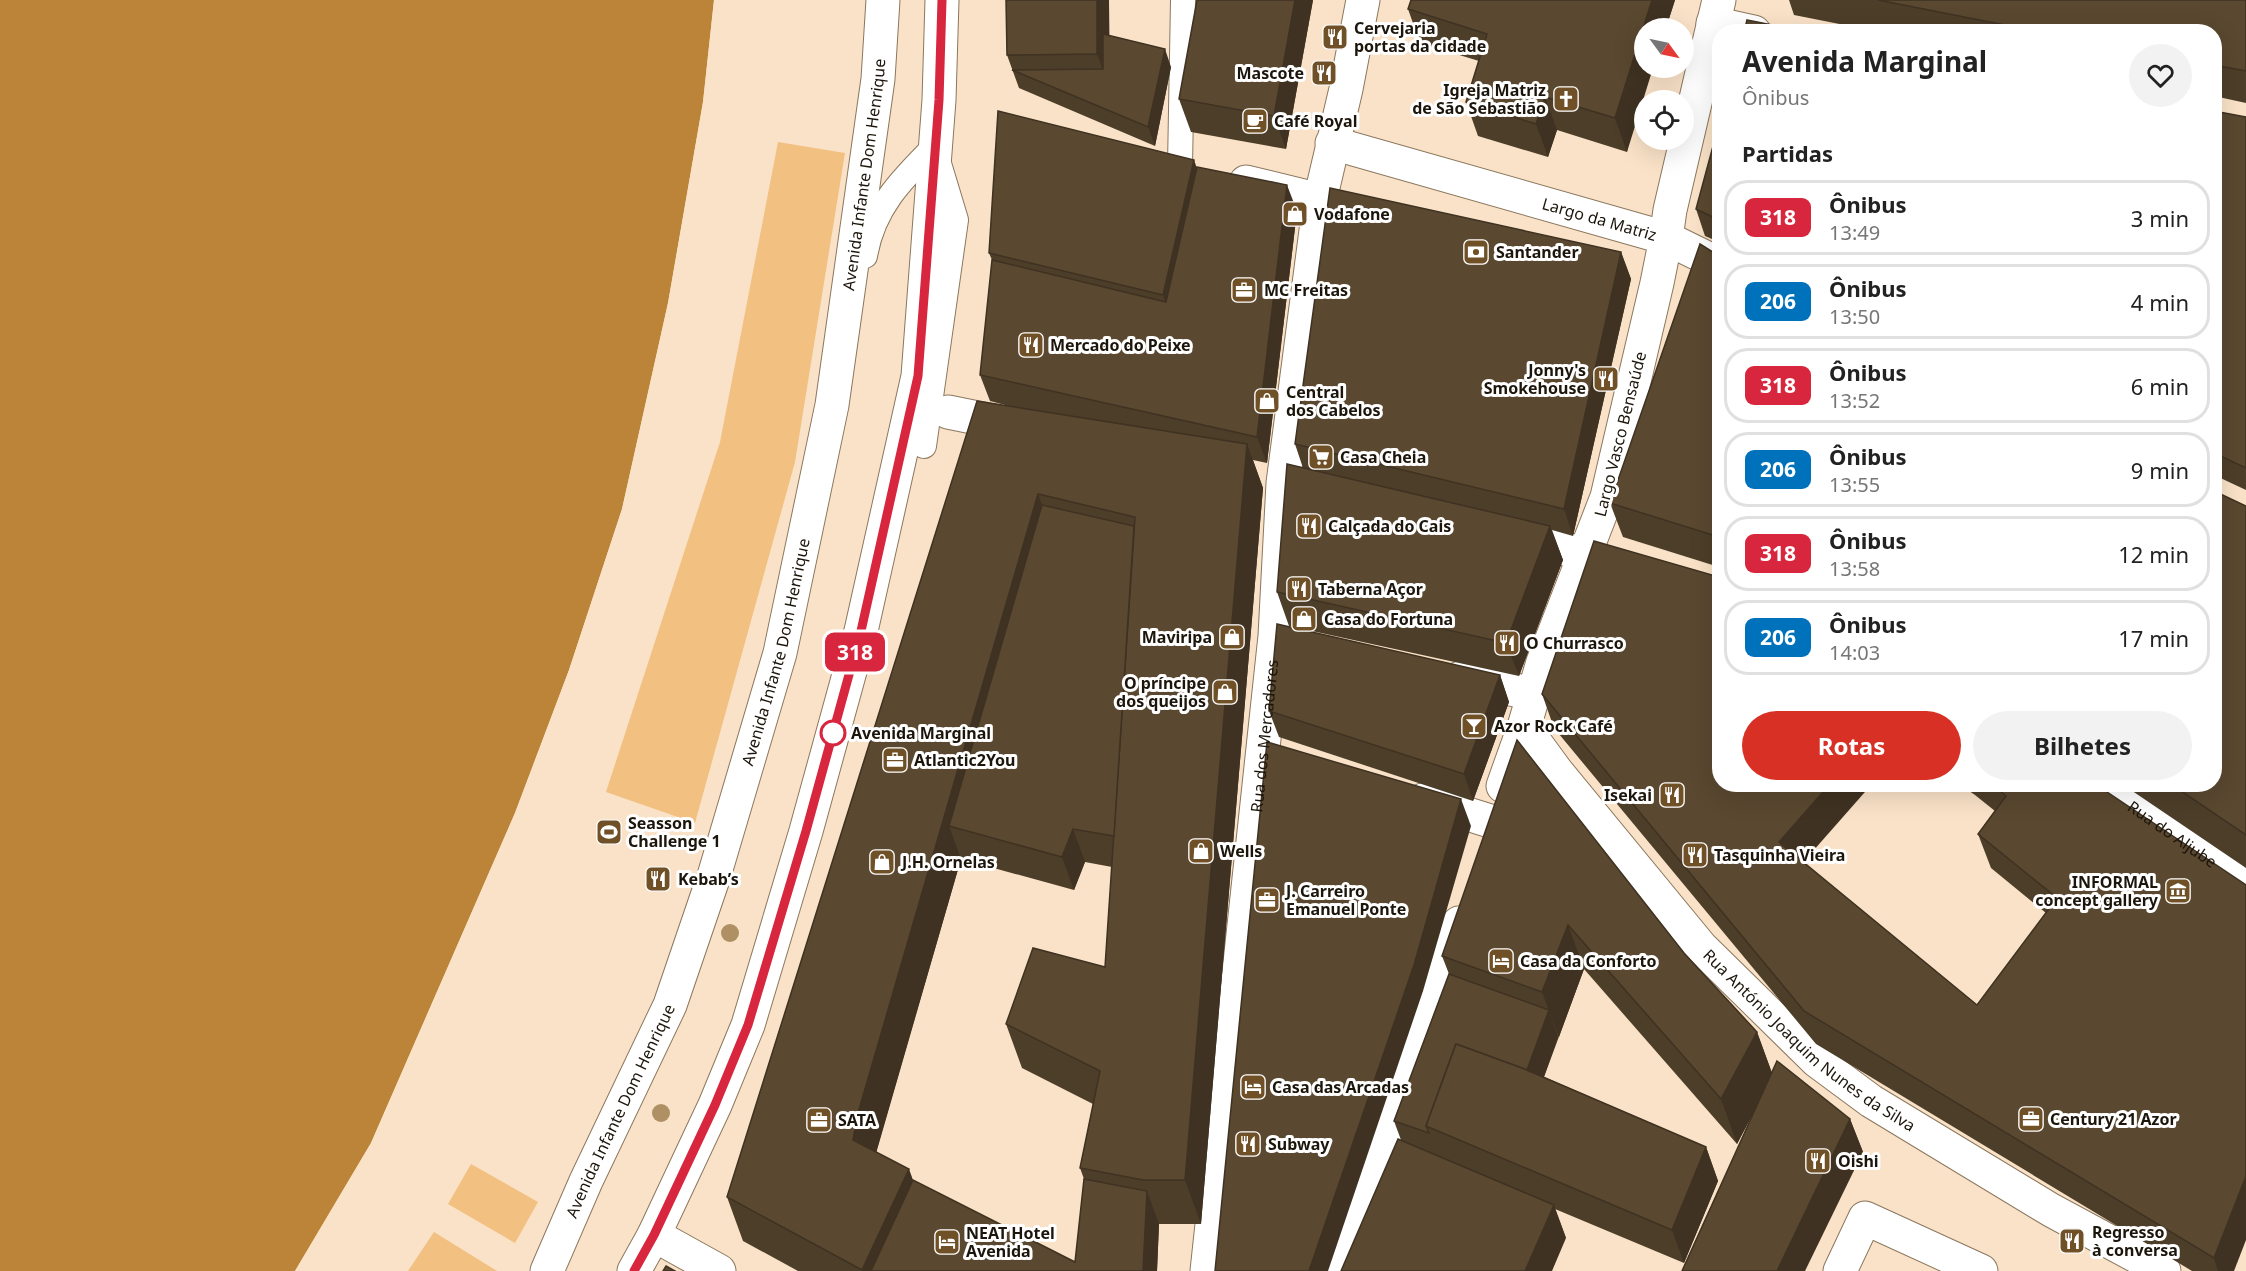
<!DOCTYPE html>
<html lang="pt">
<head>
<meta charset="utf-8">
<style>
  body { margin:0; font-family:"Noto Sans",sans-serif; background:#f2f2f2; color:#222; height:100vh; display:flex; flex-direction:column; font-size:22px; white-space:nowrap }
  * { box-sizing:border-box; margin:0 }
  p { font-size:20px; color:#767676 }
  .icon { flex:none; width:33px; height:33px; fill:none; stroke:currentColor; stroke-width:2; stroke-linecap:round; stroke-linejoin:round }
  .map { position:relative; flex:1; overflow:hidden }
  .drawer { position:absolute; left:1712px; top:24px; width:510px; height:768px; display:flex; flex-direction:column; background:#fff; border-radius:24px; box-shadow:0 6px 24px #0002 }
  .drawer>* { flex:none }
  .badge { padding:0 12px; border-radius:9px; font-size:21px; line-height:39px }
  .needle { width:39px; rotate:123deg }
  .tools { position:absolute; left:1634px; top:18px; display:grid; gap:12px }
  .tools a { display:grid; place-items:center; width:60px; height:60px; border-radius:50%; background:#fff; box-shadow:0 6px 24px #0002; font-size:30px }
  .map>.badge { position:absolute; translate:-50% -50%; box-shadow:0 0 0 3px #fff }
  h2 { padding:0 30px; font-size:22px; line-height:54px }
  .round { display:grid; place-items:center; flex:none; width:63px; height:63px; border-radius:32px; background:#f2f2f2 }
  .head { display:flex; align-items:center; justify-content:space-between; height:102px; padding:0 30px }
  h1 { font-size:28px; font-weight:700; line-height:45px }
  .button { display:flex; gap:12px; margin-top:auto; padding:12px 30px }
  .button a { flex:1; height:69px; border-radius:36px; background:#d93025; color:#fff; font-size:24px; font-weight:700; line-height:69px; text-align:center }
  .button a+a { background:#f2f2f2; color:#222 }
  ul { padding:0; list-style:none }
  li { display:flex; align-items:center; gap:18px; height:75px; margin:0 12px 9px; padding:0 18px; border:3px solid #e0e0e0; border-radius:24px }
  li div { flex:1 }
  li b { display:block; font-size:22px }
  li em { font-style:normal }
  li .badge { min-width:66px; font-weight:700; text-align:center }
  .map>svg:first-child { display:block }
  .green { fill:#f2c080 }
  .water { fill:#bb8438 }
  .pier { fill:#f9e2c7 }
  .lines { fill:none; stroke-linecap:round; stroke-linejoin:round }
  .service-casing { stroke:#8b775e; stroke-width:26 }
  .pedestrian-casing { stroke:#8b775e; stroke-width:35 }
  .minor-casing { stroke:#8b775e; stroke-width:35 }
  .secondary-casing { stroke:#8b775e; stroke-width:35 }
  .service { stroke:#fff; stroke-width:24 }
  .pedestrian { stroke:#fff; stroke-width:33 }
  .minor { stroke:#fff; stroke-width:33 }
  .secondary { stroke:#fff; stroke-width:33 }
  .tree { fill:#af9064 }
  .wall { fill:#4d3e29; fill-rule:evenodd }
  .shaded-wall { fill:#3f3222 }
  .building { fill:#5a4830; stroke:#3f3222; stroke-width:1.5 }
  .line-casing { stroke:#fff; stroke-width:14 }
  .line { stroke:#d7263d; stroke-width:9 }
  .stop-dot { fill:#fff; stroke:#d7263d; stroke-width:3 }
  .labels { text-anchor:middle; stroke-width:6; stroke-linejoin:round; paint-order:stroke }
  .poi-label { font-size:16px; font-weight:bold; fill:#1c150b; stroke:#fff; text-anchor:start }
  .street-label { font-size:16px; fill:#1c150b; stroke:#fff }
  .stop-label { font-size:16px; font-weight:bold; fill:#1c150b; stroke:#fff; text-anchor:start }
</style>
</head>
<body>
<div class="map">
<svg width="2246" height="1271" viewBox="0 0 2246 1271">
  <rect width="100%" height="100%" fill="#f9e2c7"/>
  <g class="green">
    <polygon points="778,142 845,153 795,462 695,823 606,792 720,442"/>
    <polygon points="471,1164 538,1202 515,1243 448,1204"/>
    <polygon points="434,1232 497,1271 408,1271"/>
  </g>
  <polygon class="water" points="0,0 714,0 703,102 668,303 622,509 569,670 515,813 371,1143 295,1271 0,1271"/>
  <polygon class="pier" points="714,0 717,0 706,102 671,304 625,510 572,671 517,814 374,1144 298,1271 295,1271 371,1143 515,813 569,670 622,509 668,303 703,102"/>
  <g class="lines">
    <g class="service-casing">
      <g id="service">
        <polyline points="1180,166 1183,0"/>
        <path d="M865,256c8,-48 36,-76 69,-109l22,73 -32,226"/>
      </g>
    </g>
    <g class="pedestrian-casing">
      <g id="pedestrian">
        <polyline points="1719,0 1670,210 1666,238 1719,264"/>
        <polyline points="1713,23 1754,32"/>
        <polyline points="948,412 1017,426"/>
        <polyline points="1515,537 1586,554"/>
        <polyline points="1460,678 1534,694"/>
        <polyline points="1423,800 1490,821"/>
        <path id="s1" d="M547,1271l39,-90 84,-176 44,-129 66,-223 52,-248 46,-326 5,-79"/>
      </g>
    </g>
    <g class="minor-casing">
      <g id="minor">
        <path id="s2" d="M1332,143l334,95 -9,45 -50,214 -64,165 -19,65 -21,59"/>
        <polyline points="1246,182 1320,200"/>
        <path id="s3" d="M1524,727l33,45 144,175 116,114 54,40 180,109 113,61"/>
        <path id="s4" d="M2100,784l146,101"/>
        <polyline points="654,1235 719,1271"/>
        <path id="s5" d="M1207,1271l68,-635 8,-153 37,-283 26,-111 17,-89"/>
        <polyline points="1341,1271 1437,992 1459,923"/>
        <polyline points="1840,1271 1865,1218 1981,1271"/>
      </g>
    </g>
    <g class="secondary-casing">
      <polyline id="secondary" points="634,1271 654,1235 715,1105 748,1025 806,831 861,631 918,376 939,100 942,0"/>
    </g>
    <use href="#service" class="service"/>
    <use href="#pedestrian" class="pedestrian"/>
    <use href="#minor" class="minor"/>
    <use href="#secondary" class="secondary"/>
  </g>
  <g class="tree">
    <circle cx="730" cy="933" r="9"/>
    <circle cx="661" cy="1113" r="9"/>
  </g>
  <g class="wall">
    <polygon points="1006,0 1109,0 1109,36 1171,67 1155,146 1019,88 1007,55"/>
    <polygon points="1313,0 1286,149 1191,132 1179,99"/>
    <polygon points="1411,0 1675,0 1666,28 1644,28 1627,152 1557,130 1548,157 1478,136 1466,102 1479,61 1420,43 1408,9"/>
    <polygon points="1789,0 2246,0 2246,103 2214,96 2214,32 1880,32 1794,15"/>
    <polygon points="2214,111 2246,117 2246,490 2214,475"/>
    <polygon points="1719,124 1719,242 1705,236 1696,209"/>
    <path d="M1197,167l100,44 -30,252 -14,-3 10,28 -62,736h-42l-2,47h-359l-55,-30 -16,-44 282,-791 -19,-5 -10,-26 12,-115 -3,-7zM961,859l113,31 11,-28 27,5 -7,100 -99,57 16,44 71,36 -13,64 4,11 -9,83 -162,-82 -37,-28z"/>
    <polygon points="1621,252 1631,279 1573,536 1552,530 1563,560 1519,676 1289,626 1277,592 1303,468 1295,444"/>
    <polygon points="1719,256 1719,567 1623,537 1610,503"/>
    <polygon points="2246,506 2246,868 2122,784 2214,784"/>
    <polygon points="1500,675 1509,702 1473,801 1279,737 1269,711"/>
    <polygon points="1542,694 1803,862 1977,1005 2046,913 1991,868 1978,834 1995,811 1975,795 1959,784 2095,784 2234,1271 2192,1271 1816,1044 1554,728"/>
    <polygon points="1517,740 1684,953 1757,1032 1772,1073 1850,1119 1863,1152 1753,1113 1737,1144 1584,969 1544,1077 1706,1147 1718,1181 1684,1263 1555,1209 1566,1238 1401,1140 1394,1121 1449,974 1442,956"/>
  </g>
  <g class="shaded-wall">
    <polygon points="1097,0 1109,0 1110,88 1097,54"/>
    <polygon points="1295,0 1313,0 1286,149 1274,116"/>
    <polygon points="1652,0 1675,0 1666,28 1644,28 1644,68 1653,68 1627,152 1615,118"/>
    <polygon points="1165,49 1171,67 1155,146 1148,127"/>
    <polygon points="1545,97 1557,130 1548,157 1536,124"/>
    <polygon points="1194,160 1206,194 1175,329 1163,295"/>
    <polygon points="1287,185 1297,211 1267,463 1257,437"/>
    <polygon points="1621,252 1631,279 1573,536 1564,509"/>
    <polygon points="1247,444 1263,488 1201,1224 1185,1180"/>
    <polygon points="1038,494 1054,538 949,826 961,859 875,1157 853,1140 858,1113"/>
    <polygon points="1550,526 1563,560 1519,676 1506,643"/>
    <polygon points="1500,675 1509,702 1473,801 1464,774"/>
    <polygon points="1830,784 1872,784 1791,876 1779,842"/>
    <polygon points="1461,799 1471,826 1423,991 1328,1271 1309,1271"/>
    <polygon points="1073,829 1085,862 1074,890 1062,857"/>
    <polygon points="1568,925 1584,969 1559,1037 1542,992"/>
    <polygon points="1549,1010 1558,1037 1535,1102 1525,1075"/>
    <polygon points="1757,1032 1773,1076 1737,1144 1721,1099"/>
    <polygon points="1850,1119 1863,1152 1805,1271 1777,1271"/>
    <polygon points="1706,1147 1718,1181 1684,1263 1672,1230"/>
    <polygon points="909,1169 925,1213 898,1271 862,1271"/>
    <polygon points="2246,1176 2246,1240 2234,1271 2218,1271 2214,1258"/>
    <polygon points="1147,1191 1159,1224 1157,1271 1143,1271"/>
    <polygon points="1554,1205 1566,1238 1552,1271 1525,1271"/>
  </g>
  <g class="building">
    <polygon points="1006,0 1097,0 1097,54 1007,55"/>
    <polygon points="1197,0 1295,0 1274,116 1179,99"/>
    <polygon points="1411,0 1652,0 1615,118 1545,97 1536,124 1466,102 1487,34 1408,9"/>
    <polygon points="1878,0 2246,0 2246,71 2214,65 2214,32 2040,32"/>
    <polygon points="1747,20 1807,32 1744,32"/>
    <polygon points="1103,34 1165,49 1148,127 1012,70 1103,69"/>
    <polygon points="998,111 1194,160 1163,295 989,253"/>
    <polygon points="2214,111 2246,117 2246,468 2214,453"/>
    <polygon points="1719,124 1719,220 1696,209"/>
    <polygon points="1197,167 1287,185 1257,437 980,375 992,260 1166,302"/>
    <polygon points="1330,188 1621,252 1564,509 1295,444"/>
    <polygon points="1700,244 1719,256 1719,537 1610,503"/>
    <polygon points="977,401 1247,444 1185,1180 1143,1180 1080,1168 1100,1071 1006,1024 1033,948 1105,967 1135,517 1038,494 858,1113 853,1140 909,1169 862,1270 727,1197"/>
    <polygon points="1287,464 1550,526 1506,643 1277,592"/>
    <polygon points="2214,491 2246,506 2246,835 2171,784 2214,784"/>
    <polygon points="1042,505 1134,526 1114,836 1073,829 1062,857 949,826"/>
    <polygon points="1594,541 1719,577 1719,784 1830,784 1779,842 1977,1005 2057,898 1978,834 2006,796 1992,784 2095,784 2246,885 2246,1176 2214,1258 1804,1011 1542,694"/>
    <polygon points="1277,624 1500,675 1464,774 1269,711"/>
    <polygon points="1517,740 1684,953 1757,1032 1721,1099 1568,925 1542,992 1442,956"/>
    <polygon points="1267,742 1461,799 1414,965 1309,1271 1215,1271"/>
    <polygon points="1449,974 1549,1010 1527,1070 1456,1044 1426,1126 1429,1133 1394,1121"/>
    <polygon points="1456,1044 1522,1068 1706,1147 1672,1230 1426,1126"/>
    <polygon points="1777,1061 1850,1119 1777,1271 1682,1271"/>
    <polygon points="1398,1139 1554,1205 1525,1271 1341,1271"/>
    <polygon points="1084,1179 1147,1191 1143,1271 871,1271 913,1180 1075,1262"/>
    <polygon points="666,1266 675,1271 663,1271"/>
  </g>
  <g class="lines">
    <g class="line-casing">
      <polyline id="line" points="634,1271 654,1235 715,1105 748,1025 806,831 861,631 918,376 939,100 942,0"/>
    </g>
    <use href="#line" class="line"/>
  </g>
  <defs>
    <g id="restaurant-square" transform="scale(1.35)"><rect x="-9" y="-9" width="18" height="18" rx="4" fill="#705127" stroke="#fff"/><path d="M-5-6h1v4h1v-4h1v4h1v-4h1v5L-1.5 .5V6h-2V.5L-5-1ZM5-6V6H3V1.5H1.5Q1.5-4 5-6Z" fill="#fff"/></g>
    <g id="church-square" transform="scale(1.35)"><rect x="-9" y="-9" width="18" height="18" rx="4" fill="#705127" stroke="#fff"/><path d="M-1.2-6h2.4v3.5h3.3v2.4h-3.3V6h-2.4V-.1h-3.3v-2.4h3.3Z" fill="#fff"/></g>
    <g id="cafe-square" transform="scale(1.35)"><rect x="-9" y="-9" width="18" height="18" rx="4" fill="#705127" stroke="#fff"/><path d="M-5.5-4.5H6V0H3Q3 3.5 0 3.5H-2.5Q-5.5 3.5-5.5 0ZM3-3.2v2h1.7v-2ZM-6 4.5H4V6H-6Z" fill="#fff"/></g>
    <g id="shop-square" transform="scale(1.35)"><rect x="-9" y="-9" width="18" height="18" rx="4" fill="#705127" stroke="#fff"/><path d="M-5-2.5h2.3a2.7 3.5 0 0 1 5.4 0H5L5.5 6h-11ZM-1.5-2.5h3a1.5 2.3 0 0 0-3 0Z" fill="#fff"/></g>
    <g id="bank-square" transform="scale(1.35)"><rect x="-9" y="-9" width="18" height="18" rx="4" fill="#705127" stroke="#fff"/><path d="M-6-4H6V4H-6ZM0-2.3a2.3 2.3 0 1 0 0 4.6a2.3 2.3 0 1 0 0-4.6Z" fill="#fff"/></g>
    <g id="office-square" transform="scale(1.35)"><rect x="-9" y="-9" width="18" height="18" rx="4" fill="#705127" stroke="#fff"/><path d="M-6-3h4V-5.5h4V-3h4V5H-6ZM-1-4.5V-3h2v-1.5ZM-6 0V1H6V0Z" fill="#fff"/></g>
    <g id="supermarket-square" transform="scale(1.35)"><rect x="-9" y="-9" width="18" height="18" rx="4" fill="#705127" stroke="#fff"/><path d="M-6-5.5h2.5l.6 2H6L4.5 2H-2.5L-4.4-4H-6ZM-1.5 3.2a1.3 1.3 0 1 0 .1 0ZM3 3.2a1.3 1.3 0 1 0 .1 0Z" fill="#fff"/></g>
    <g id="bar-square" transform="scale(1.35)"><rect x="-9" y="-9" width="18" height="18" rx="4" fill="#705127" stroke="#fff"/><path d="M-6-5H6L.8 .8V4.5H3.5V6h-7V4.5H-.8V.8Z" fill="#fff"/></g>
    <g id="stadium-square" transform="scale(1.35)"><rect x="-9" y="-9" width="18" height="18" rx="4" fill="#705127" stroke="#fff"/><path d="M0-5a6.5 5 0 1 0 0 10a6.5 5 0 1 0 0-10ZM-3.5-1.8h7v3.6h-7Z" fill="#fff"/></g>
    <g id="museum-square" transform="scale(1.35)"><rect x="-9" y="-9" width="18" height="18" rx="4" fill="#705127" stroke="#fff"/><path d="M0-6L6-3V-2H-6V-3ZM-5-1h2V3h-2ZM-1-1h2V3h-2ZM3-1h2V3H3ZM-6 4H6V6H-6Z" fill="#fff"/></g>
    <g id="hotel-square" transform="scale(1.35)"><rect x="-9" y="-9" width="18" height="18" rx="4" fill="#705127" stroke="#fff"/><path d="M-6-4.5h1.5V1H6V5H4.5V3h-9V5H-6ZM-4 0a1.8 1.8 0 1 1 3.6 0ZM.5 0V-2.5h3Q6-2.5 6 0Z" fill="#fff"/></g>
  </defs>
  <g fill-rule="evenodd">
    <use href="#restaurant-square" x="1335" y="37"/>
    <use href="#restaurant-square" x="1324" y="73"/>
    <use href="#church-square" x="1566" y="99"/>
    <use href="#cafe-square" x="1255" y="121"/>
    <use href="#shop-square" x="1295" y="214"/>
    <use href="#bank-square" x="1476" y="252"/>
    <use href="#office-square" x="1244" y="290"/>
    <use href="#restaurant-square" x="1031" y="345"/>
    <use href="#restaurant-square" x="1606" y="379"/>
    <use href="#shop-square" x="1267" y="401"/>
    <use href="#supermarket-square" x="1321" y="457"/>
    <use href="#restaurant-square" x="1309" y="526"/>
    <use href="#restaurant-square" x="1299" y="589"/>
    <use href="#shop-square" x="1304" y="619"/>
    <use href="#shop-square" x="1232" y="637"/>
    <use href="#restaurant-square" x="1507" y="643"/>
    <use href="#shop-square" x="1225" y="692"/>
    <use href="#bar-square" x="1474" y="726"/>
    <use href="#office-square" x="895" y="760"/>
    <use href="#restaurant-square" x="1672" y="795"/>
    <use href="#stadium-square" x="609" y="832"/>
    <use href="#shop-square" x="1201" y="851"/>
    <use href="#restaurant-square" x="1695" y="855"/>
    <use href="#shop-square" x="882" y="862"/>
    <use href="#restaurant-square" x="658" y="879"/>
    <use href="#museum-square" x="2178" y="891"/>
    <use href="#office-square" x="1267" y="900"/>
    <use href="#hotel-square" x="1501" y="961"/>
    <use href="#hotel-square" x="1253" y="1087"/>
    <use href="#office-square" x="2031" y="1119"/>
    <use href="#office-square" x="819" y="1120"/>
    <use href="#restaurant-square" x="1248" y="1144"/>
    <use href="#restaurant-square" x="1818" y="1161"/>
    <use href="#restaurant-square" x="2072" y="1241"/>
    <use href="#hotel-square" x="947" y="1242"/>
  </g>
  <circle class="stop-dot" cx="833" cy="733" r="12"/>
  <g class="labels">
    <g class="poi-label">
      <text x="1354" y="34">Cervejaria<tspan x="1354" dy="18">portas da cidade</tspan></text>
      <text x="1304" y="79" text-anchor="end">Mascote</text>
      <text x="1546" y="96" text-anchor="end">Igreja Matriz<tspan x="1546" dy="18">de São Sebastião</tspan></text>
      <text x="1274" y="127">Café Royal</text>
      <text x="1314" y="220">Vodafone</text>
      <text x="1496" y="258">Santander</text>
      <text x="1264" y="296">MC Freitas</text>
      <text x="1050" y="351">Mercado do Peixe</text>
      <text x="1586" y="376" text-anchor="end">Jonny's<tspan x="1586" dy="18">Smokehouse</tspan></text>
      <text x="1286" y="398">Central<tspan x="1286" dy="18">dos Cabelos</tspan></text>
      <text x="1340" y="463">Casa Cheia</text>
      <text x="1328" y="532">Calçada do Cais</text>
      <text x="1318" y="595">Taberna Açor</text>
      <text x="1324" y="625">Casa do Fortuna</text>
      <text x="1212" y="643" text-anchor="end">Maviripa</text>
      <text x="1526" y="649">O Churrasco</text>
      <text x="1206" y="689" text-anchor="end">O príncipe<tspan x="1206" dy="18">dos queijos</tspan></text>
      <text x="1494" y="732">Azor Rock Café</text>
      <text x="914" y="766">Atlantic2You</text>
      <text x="1652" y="801" text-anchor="end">Isekai</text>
      <text x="628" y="829">Seasson<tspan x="628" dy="18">Challenge 1</tspan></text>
      <text x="1220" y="857">Wells</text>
      <text x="1714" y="861">Tasquinha Vieira</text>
      <text x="902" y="868">J.H. Ornelas</text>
      <text x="678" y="885">Kebab’s</text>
      <text x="2158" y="888" text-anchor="end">INFORMAL<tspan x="2158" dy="18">concept gallery</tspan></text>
      <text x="1286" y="897">J. Carreiro<tspan x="1286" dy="18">Emanuel Ponte</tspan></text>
      <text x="1520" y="967">Casa da Conforto</text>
      <text x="1272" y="1093">Casa das Arcadas</text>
      <text x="2050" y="1125">Century 21 Azor</text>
      <text x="838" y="1126">SATA</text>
      <text x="1268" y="1150">Subway</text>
      <text x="1838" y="1167">Oishi</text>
      <text x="2092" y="1238">Regresso<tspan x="2092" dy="18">à conversa</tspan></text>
      <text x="966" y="1239">NEAT Hotel<tspan x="966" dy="18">Avenida</tspan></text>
    </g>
    <g class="street-label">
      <text dy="6" stroke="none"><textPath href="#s1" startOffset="1148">Avenida Infante Dom Henrique</textPath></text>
      <text dy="6" stroke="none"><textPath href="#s2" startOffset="278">Largo da Matriz</textPath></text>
      <text transform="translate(1620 434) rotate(-76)" y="6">Largo Vasco Bensaúde</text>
      <text dy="6" stroke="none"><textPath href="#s1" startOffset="662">Avenida Infante Dom Henrique</textPath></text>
      <text dy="6" stroke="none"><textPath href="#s5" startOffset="538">Rua dos Mercadores</textPath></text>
      <text dy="6" stroke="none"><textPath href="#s4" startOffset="88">Rua do Aljube</textPath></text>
      <text dy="6" stroke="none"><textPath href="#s3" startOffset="426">Rua António Joaquim Nunes da Silva</textPath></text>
      <text dy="6" stroke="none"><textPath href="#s1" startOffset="176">Avenida Infante Dom Henrique</textPath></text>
    </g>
    <g class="stop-label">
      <text x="851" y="739">Avenida Marginal</text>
    </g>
  </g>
</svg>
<div class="tools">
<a><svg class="needle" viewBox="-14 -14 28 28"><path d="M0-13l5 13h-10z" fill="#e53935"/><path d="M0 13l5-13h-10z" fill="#767676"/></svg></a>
<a><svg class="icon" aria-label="locate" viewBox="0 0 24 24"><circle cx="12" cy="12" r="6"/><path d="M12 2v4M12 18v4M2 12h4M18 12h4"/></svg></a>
</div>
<b class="badge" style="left:855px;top:652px;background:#d7263d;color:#fff">318</b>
<section class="drawer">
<div class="head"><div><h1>Avenida Marginal</h1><p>Ônibus</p></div><a class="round"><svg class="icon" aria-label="heart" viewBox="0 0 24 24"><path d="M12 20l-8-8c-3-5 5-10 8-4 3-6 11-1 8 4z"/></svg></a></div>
<h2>Partidas</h2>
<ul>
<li><span class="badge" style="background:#d7263d;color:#fff">318</span><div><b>Ônibus</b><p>13:49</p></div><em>3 min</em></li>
<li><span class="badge" style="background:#0072bc;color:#fff">206</span><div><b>Ônibus</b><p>13:50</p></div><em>4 min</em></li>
<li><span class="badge" style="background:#d7263d;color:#fff">318</span><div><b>Ônibus</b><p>13:52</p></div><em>6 min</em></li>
<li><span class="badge" style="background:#0072bc;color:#fff">206</span><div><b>Ônibus</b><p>13:55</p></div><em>9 min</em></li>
<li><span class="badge" style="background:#d7263d;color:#fff">318</span><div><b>Ônibus</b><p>13:58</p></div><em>12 min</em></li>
<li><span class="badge" style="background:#0072bc;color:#fff">206</span><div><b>Ônibus</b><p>14:03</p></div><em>17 min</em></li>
</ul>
<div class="button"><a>Rotas</a><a>Bilhetes</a></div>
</section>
</div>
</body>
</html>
